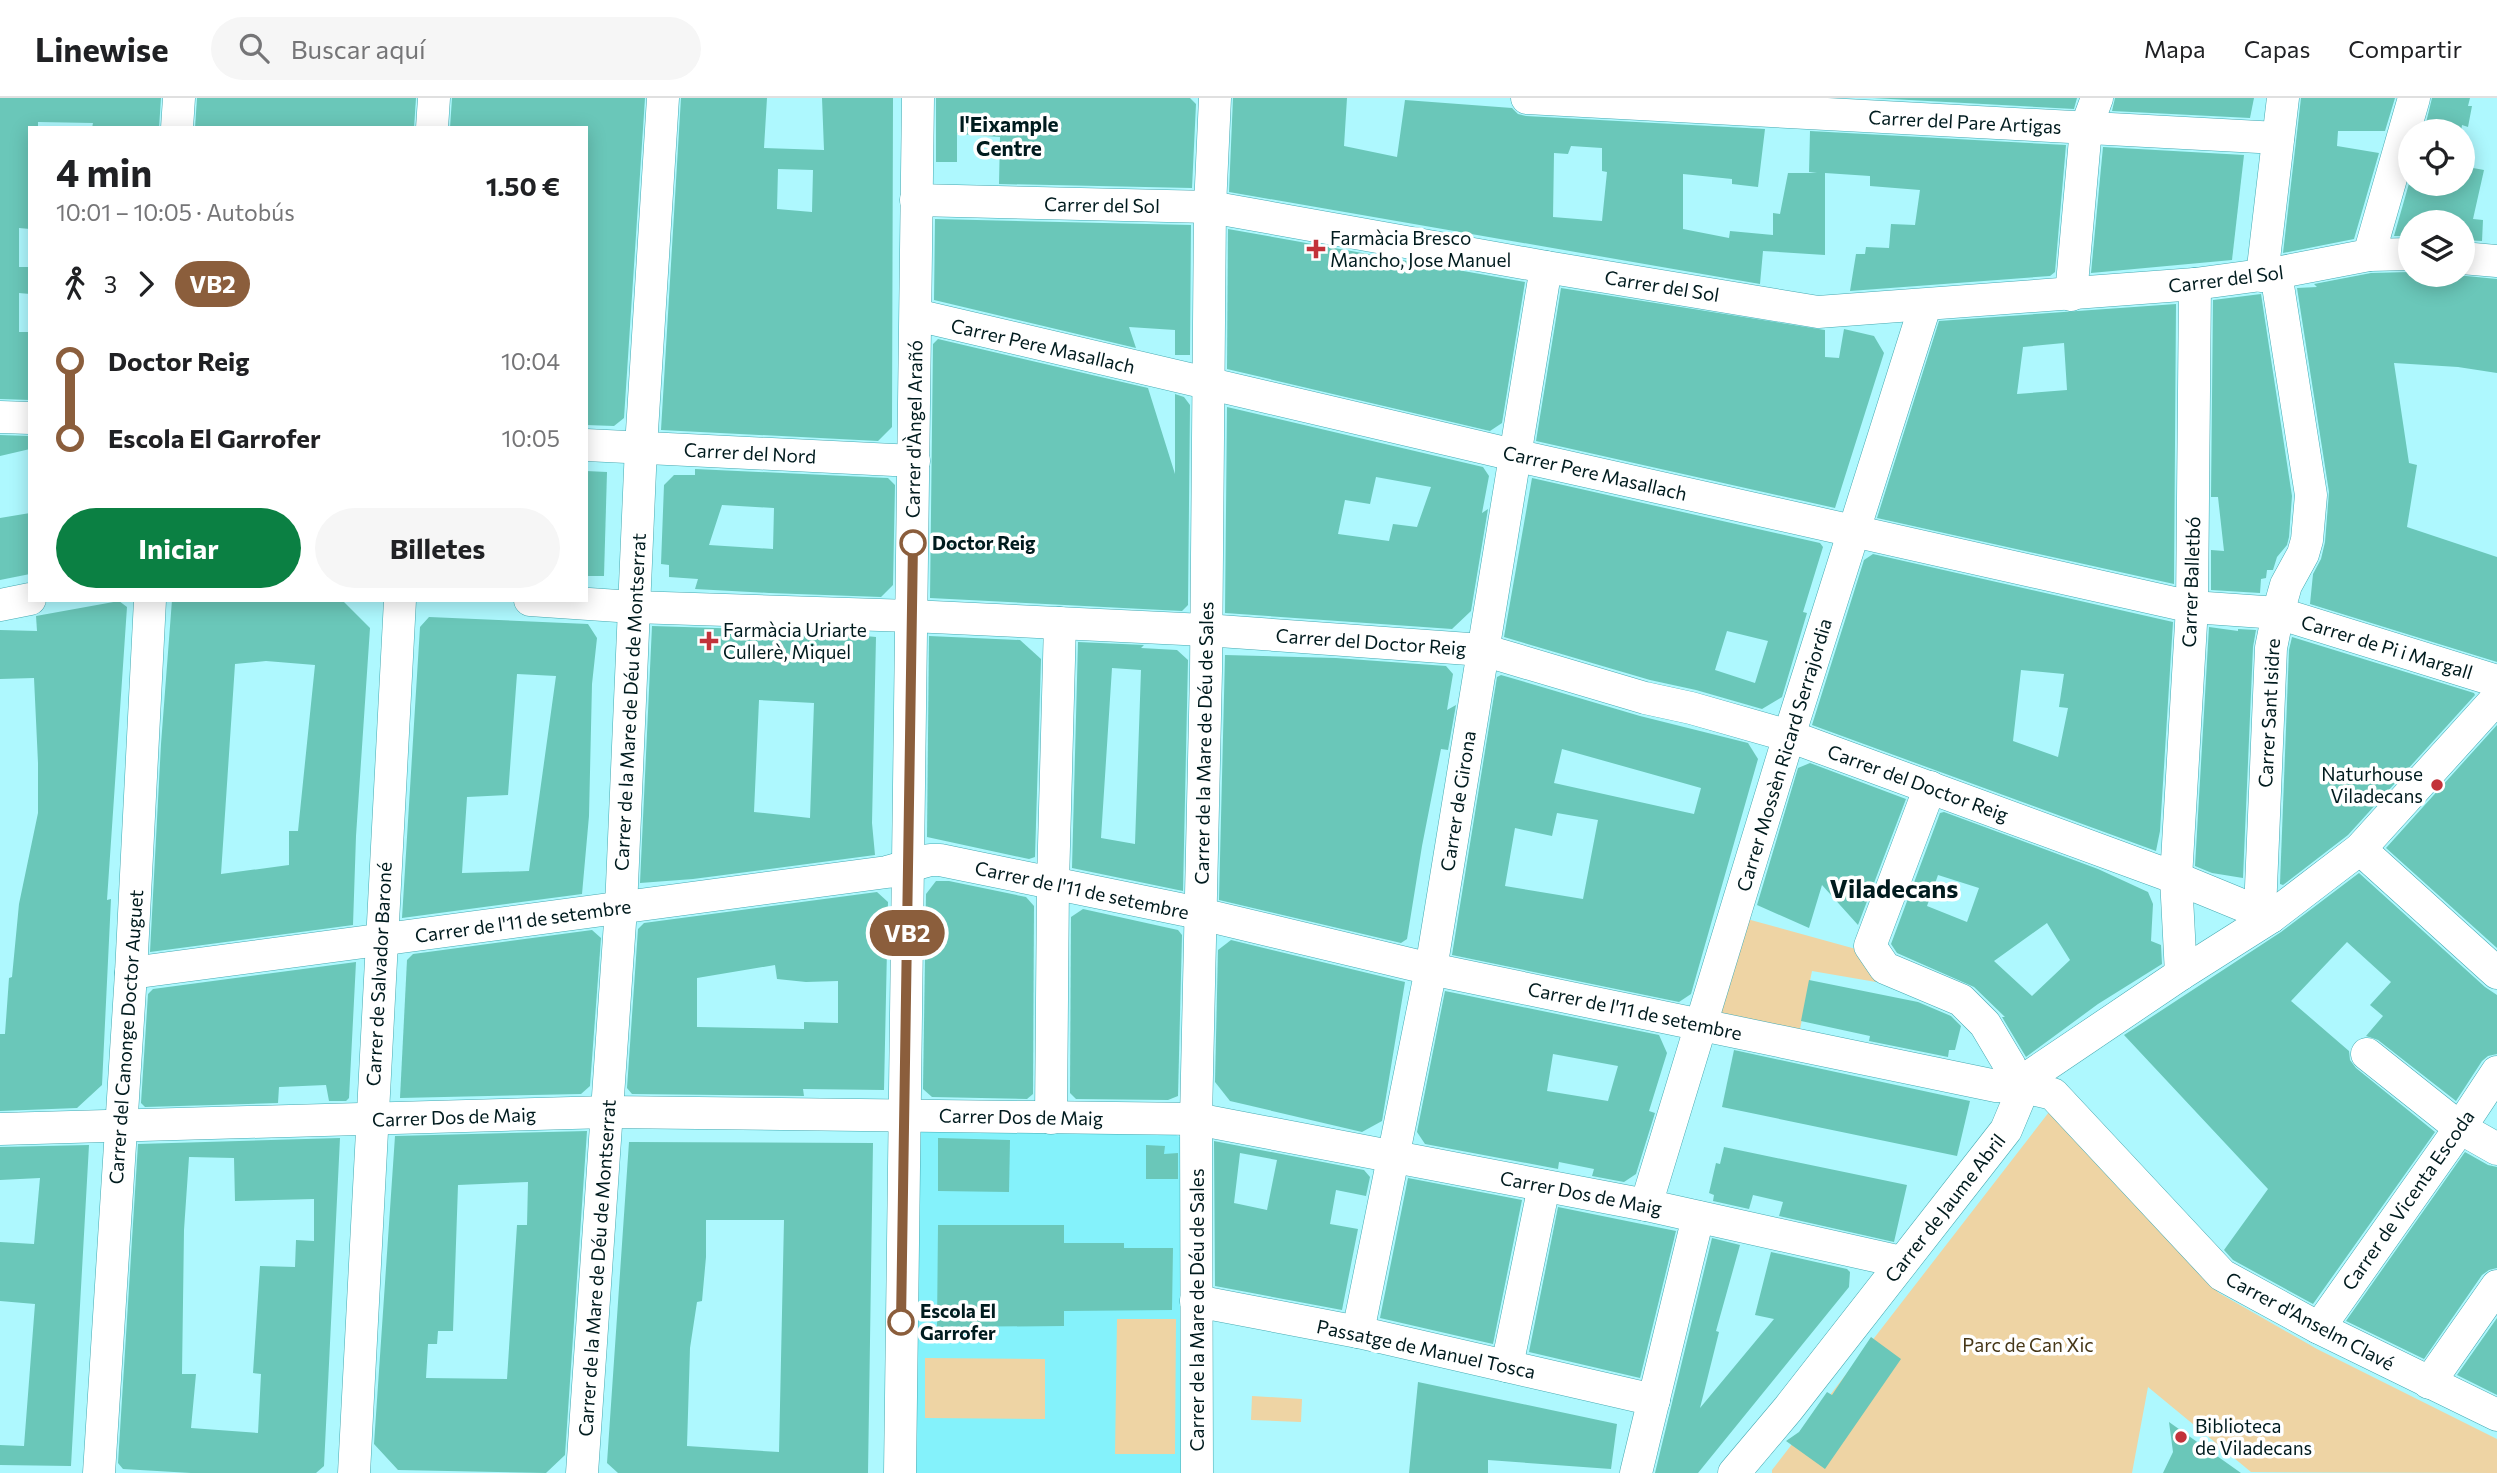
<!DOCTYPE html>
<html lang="es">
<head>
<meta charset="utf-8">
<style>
  body { margin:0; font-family:Commissioner,sans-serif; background:#f6f6f6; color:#202124; height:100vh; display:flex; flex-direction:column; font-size:26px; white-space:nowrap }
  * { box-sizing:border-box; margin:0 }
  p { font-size:23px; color:#757577 }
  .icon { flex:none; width:38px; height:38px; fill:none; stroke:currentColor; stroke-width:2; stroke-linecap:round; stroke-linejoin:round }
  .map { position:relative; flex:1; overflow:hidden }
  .panel { position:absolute; left:28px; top:28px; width:560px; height:476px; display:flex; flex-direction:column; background:#fff; border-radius:0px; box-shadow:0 4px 18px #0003 }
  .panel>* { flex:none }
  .badge { padding:0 14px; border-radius:23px; font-size:24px; line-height:46px }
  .fabs { position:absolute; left:2398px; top:21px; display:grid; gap:14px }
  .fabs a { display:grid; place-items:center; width:77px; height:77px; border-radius:50%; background:#fff; box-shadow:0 4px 18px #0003; font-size:35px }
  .map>.badge { position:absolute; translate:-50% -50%; box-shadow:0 0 0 4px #fff }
  .legs { display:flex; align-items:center; gap:10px; height:77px; padding:0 28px; font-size:23px }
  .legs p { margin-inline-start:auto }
  .overview { display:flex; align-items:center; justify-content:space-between; height:119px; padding:0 28px }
  h1 { font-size:38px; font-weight:700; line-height:52px }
  .primary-button { display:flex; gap:14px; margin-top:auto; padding:14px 28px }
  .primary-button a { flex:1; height:80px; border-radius:42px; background:#0b8043; color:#fff; font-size:28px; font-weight:700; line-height:80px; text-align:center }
  .primary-button a+a { background:#f6f6f6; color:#202124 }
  ul { padding:0 28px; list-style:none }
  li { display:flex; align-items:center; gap:24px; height:77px; font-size:26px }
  li i { display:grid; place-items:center; width:10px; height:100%; margin:0 9px; background:currentColor }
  li i::after { content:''; width:18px; height:18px; margin:-9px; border:5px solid; border-radius:50%; background:#fff }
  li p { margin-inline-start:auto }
  li:first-child i { background:linear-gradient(#0000 50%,currentColor 0) }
  li:last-child i { background:linear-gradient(currentColor 50%,#0000 0) }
  header { display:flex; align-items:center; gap:42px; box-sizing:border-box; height:98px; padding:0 35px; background:#fff; border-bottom:2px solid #e0e0e0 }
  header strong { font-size:33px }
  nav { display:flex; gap:38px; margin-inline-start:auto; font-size:24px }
  .search { width:490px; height:63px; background:#f6f6f6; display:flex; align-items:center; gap:18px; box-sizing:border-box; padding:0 24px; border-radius:38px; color:#757577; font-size:26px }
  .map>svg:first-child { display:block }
  .built { fill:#84f2fb }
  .green { fill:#eed4a4 }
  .building { fill:#6ac7b9; fill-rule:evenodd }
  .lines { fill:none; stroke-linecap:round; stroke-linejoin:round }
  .minor-casing { stroke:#46a9b1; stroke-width:33 }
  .minor { stroke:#fff; stroke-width:32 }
  .line-1-casing { stroke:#fff; stroke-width:16 }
  .line-1 { stroke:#8b5e3c; stroke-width:10 }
  .poi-dot { fill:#c2323a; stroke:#fff; stroke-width:2.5 }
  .stop-1-dot { fill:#fff; stroke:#8b5e3c; stroke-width:3.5 }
  .labels { text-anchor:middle; stroke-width:7; stroke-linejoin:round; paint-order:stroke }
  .street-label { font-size:19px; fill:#001b1e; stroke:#fff }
  .poi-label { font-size:19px; fill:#001b1e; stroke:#fff; text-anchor:start }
  .stop-label { font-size:19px; font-weight:bold; fill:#001b1e; stroke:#fff; text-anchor:start }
  .park-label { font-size:19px; fill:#463718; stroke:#fff }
  .neighbourhood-label { font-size:21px; font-weight:bold; fill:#001b1e; stroke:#fff }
  .district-label { font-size:26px; font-weight:bold; fill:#001b1e; stroke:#fff }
</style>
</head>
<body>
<header>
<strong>Linewise</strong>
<div class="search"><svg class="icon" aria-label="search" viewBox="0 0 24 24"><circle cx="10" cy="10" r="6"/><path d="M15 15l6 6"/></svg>Buscar aquí</div>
<nav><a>Mapa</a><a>Capas</a><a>Compartir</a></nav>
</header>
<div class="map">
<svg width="2497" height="1375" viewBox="0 0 2497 1375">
  <rect width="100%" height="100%" fill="#aef8fe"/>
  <polygon class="built" points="928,1028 1163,1030 1187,1043 1184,1375 914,1375 918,1037"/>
  <g class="green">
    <polygon points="1747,821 1863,853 1876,876 1876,884 1812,873 1800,931 1718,917"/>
    <polygon points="2049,1014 2219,1195 2317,1251 2497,1341 2497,1375 2251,1374 2148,1289 2132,1375 1772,1375 1772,1372"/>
    <polygon points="1117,1221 1176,1221 1175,1356 1115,1356"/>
    <polygon points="925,1260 1045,1261 1045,1321 925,1320"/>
    <polygon points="1252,1298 1302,1301 1301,1324 1251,1322"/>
  </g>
  <g class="building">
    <polygon points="0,0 161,0 159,30 92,30 93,25 38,24 38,30 30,30 30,131 19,130 19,169 30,169 30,196 19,195 19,234 30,234 30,302 0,301"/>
    <polygon points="197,0 416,0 414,30 195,30"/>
    <polygon points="452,0 645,0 624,320 614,328 586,327 586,30 450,30"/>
    <path d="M681,0h86l-3,50 60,2 -2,-52h71l-1,329 -14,14 -217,-11zM778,71l35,1 -1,42 -35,-3z"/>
    <polygon points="936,0 1190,0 1196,6 1192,90 999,86 1000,39 957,36 957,64 936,64"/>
    <path d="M1233,0h114l-3,48 53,11 8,-57 107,8 6,6 8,2 239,13 -7,58 -26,-3v-5l-49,-5v55l46,9 1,-7 43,4v-22l7,1 8,-41h29l-8,-1 1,-41 256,14 -11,127 -5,4 -200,15 6,-37h9l1,-7 23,1 2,-24 24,1 5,-35 -50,-4v-10l-45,-3v82l-62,-4 -3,33 -531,-92zM1571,48l31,2v23l5,1 -5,49 -49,-4 1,-64 14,1z"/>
    <polygon points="1872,0 2077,0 2074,11"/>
    <polygon points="2115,0 2254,0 2250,20 2112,13"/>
    <polygon points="2301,0 2395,0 2385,33 2338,33 2337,48 2379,55 2354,141 2283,155"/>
    <polygon points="2432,0 2470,0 2468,8 2472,8 2468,29 2462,27 2461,33 2424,33"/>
    <polygon points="2103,49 2244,57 2232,162 2091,175"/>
    <polygon points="2462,68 2484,72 2473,121 2483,122 2482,143 2462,142 2462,124 2410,124 2410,138 2394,138 2410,82 2410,86 2462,86"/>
    <polygon points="935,121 1191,127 1190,257 1175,257 1175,232 1129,229 1136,250 934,202"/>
    <polygon points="1228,131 1525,184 1502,325 1490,333 1227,271"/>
    <polygon points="2410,174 2410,177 2456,177 2497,181 2497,275 2458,269 2394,265 2409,365 2417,367 2407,429 2497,459 2497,564 2310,506 2313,476 2321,461 2325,444 2329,394 2297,190 2317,189 2314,186 2371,175"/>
    <polygon points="1561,190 1825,232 1825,259 1839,260 1844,231 1874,238 1884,255 1835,410 1536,343"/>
    <polygon points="2261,196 2292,398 2289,439 2287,447 2277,459 2273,472 2267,472 2266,480 2261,481 2260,495 2211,492 2211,452 2224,453 2218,399 2211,399 2213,202"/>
    <path d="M2176,206l-2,280 -297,-66 62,-197zM2064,245l3,47 -50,4 6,-47z"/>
    <polygon points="938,241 1148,290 1175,376 1175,296 1184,299 1190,307 1188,507 1182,513 930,500 933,246"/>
    <path d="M1227,309l256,60 6,9 -7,37 6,-4 -17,102 -19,18 -227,-16zM1376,379l55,10 -14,40 -24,-3 -4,17 -51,-7 7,-34 25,4z"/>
    <polygon points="0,337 30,338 30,351 0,358"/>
    <path d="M695,371l193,9 7,7 -2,100 -12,12 -112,-4 -74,-4 3,-10 -29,-2v-12l-8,-1 3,-79 10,-10h21zM722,407l52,3 -1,41 -64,-4z"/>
    <polygon points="586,373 607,374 604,478 586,478"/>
    <path d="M1532,380l288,65 3,4 -20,65 4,1 -25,84 -20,12 -66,-19 -46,-10 -146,-43zM1727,533l41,10 -13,42 -40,-13z"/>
    <polygon points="30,415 30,476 0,482 0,420"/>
    <path d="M1873,456l300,68 -13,209 -4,20 -344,-126 52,-165zM2021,572l43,4 -5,33 9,1 -10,49 -45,-16z"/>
    <path d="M172,502h170l28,28 -14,208 -3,89 -203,27 11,-208zM266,563l49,4 -17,166h-9v34l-68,9 14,-210z"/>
    <polygon points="119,503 127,509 107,802 111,801 102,987 77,1010 0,1013 0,936 5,936 9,880 12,879 19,806 38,715 38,665 34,580 0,581 0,532 37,533 36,518"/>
    <path d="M429,519l159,7 9,14 -5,46 -3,132 -7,78 -180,24 18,-291zM517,576l39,2 -27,195 -67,2 5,-76 41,-2z"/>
    <path d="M652,528l162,5 62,6 -4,186 3,32 -182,24 -53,4zM759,602l55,3 -4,115 -56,-6z"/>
    <polygon points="2209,529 2238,533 2238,531 2256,532 2253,549 2243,780 2212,775 2195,768"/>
    <polygon points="929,538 1020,542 1041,561 1035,759 1029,761 927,739"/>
    <polygon points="2292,539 2474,595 2475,597 2348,737 2283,787 2280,786 2289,552"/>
    <path d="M1078,544l66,3 -3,3 36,2 11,10 -5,231 -111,-23zM1112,570l29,2 -6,174 -34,-6z"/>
    <polygon points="1225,557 1336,560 1446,568 1453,576 1447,612 1456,607 1448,652 1441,651 1422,748 1407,841 1401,845 1219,802"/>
    <path d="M1501,577l139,41 108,27 10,16 -67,235 -12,8 -227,-47 45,-278zM1562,651l139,39 -7,26 -140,-31zM1557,715l41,7 -15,79 -78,-13 10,-58 37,8z"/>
    <polygon points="2497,627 2497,850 2386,750"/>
    <polygon points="1810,665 1906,701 1858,827 1822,787 1809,830 1757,807 1798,670"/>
    <path d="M1944,714l154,57 50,23 5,12 -2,37 10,4 1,19 -64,40 -72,53 -24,-40h3l-31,-30 -77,-34 -6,-9 49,-131zM1938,777l41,13 -12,34 -40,-16zM2047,825l23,37 -38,36 -38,-35z"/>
    <polygon points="2359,775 2485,889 2497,897 2497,956 2488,958 2482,963 2456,1003 2378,942 2366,938 2383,918 2370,907 2391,884 2347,844 2291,903 2349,953 2350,962 2356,970 2435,1034 2313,1206 2233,1162 2224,1152 2268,1091 2124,937 2281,834"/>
    <polygon points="936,783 949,783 1026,799 1034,808 1033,996 1027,1001 932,999 923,991 926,796"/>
    <path d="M877,794l11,10 -4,188 -81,-1 1,7 -172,-2 -5,-6 11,-159 6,-6zM775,867l2,14 29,3 32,-1v42l-34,-1v7l-107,-2v-49z"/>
    <polygon points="1083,811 1178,832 1182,837 1178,998 1168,1002 1076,1001 1070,995 1071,819"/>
    <polygon points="592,832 601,840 590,988 581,996 400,1000 407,862 413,856"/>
    <polygon points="1231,842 1405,884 1382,1023 1362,1034 1230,1003 1215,984 1218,852"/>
    <polygon points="356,864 349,1000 346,1003 329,1003 326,987 279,989 278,1005 145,1009 141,1005 148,896 153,891"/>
    <polygon points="1809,882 1918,904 1951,918 1961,928 1955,952 1949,952 1948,959 1869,943 1870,938 1801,923"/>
    <path d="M1445,893l214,44 8,18 -18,58 6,2 -19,61 -12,8 -32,-6 2,-7 -35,-7 -1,7 -133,-25 -8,-12zM1553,956l65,12 -10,35 -61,-10z"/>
    <polygon points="1734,952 1970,1003 1957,1058 1722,1009"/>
    <path d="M587,1033l-22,324 -19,18 -148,-3 -24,-26 21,-308zM528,1084l-1,43h-10l-10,154 -81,-1 2,-34h9l1,-13h15l5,-146z"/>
    <path d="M340,1040l-16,328 -8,7h-125l-68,-4 -5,-6 20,-319zM189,1059l45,1 1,43 79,-2v42l-18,-1 -1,27 -35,-1 -7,107 8,1 -3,59 -67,-5 5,-54h-14l2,-144z"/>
    <polygon points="938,1040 1010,1042 1009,1094 938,1093"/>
    <path d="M1214,1043l150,29 6,7 -4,19 -30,-6 -6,34 28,5 -16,81 -127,-24zM1240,1055l37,7 -10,50 -33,-7z"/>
    <path d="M629,1044l244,1 -5,330h-250l-11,-10zM706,1122h78l-5,232 -92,-6 3,-98 7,-46 5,-1 4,-44z"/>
    <polygon points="89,1047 71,1368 0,1367 0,1347 24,1348 35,1206 0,1203 0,1144 34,1146 40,1080 0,1082 0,1049"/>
    <polygon points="1146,1047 1165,1048 1164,1056 1178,1055 1178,1081 1146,1081"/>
    <polygon points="1724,1049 1907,1087 1894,1144 1779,1118 1783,1104 1753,1097 1749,1111 1713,1103 1714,1097 1709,1095 1716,1065 1720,1066"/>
    <polygon points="2465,1054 2488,1067 2497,1069 2497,1170 2489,1172 2482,1177 2424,1261 2346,1223"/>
    <polygon points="1408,1080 1522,1102 1493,1246 1380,1220"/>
    <polygon points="1558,1109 1676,1133 1640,1280 1529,1254"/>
    <polygon points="938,1127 1064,1127 1064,1145 1124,1145 1124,1150 1173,1150 1172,1212 1064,1213 1064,1228 937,1229"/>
    <polygon points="1712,1140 1740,1147 1716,1233 1719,1234 1700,1310 1774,1221 1755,1217 1771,1154 1847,1171 1850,1174 1849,1189 1698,1375 1655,1375"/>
    <polygon points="2497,1220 2497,1297 2457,1277"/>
    <polygon points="1871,1239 1901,1261 1825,1371 1786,1343 1799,1334 1827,1294 1832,1297"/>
    <polygon points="1418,1284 1617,1326 1611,1371 1488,1362 1488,1375 1409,1375"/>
    <polygon points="2169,1324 2241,1375 2163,1375 2173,1354"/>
  </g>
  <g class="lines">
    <g class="minor-casing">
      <g id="minor">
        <polyline points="1527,0 2278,40"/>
        <polyline points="177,30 179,0"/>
        <polyline points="432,30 434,0"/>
        <polyline points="916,102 1210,109 1546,169 1818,214 2195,186 2276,175 2369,157 2410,156"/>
        <polyline points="2369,157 2414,0"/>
        <polyline points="2462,160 2497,163"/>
        <polyline points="2262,178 2283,0"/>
        <polyline points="2071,197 2086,30 2097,0"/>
        <polyline points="916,217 1514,357 2192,509 2278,515 2497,583"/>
        <polyline points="0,319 30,320"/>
        <polyline points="586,347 914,363"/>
        <polyline points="530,502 633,509 911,518 1205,532 1483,552 1645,600 1691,610 1789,638 2176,780 2192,509 2195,186"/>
        <polyline points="0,507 30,501"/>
        <polyline points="1930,689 1870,848 1885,870 1961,902 1985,926 2010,968"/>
        <polyline points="2360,751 2497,875"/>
        <polyline points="2260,813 2271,550 2278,515 2286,487 2303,456 2307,442 2311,397 2276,175"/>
        <polyline points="131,875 887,774 930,762 940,762 1184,812 1431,871 1996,988 2024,989 2053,996 2222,1177 2319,1230 2497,1317"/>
        <polyline points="2181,876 2176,780 2271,819"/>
        <polyline points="2367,956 2460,1030 2497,1051"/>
        <polyline points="1051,1020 1053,785 1060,525"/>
        <polyline points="0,1031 608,1014 1196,1021 1646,1107 1902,1164"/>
        <polyline points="1646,1107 1789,638 1925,208"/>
        <polyline points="1196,1203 1358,1234 1654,1302"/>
        <polyline points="2319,1230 2460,1030 2497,974"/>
        <polyline points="1358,1234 1431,871 1546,169"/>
        <polyline points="1507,1268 1544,1088"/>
        <polyline points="2429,1285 2497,1188"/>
        <polyline points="99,1375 131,875 150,502"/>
        <polyline points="354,1375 400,502"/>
        <polyline points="582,1375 621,810 641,349 663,0"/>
        <polyline points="900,1375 918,0"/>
        <polyline points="1197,1375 1196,1021 1206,573 1210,109 1215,0"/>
        <polyline points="1636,1375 1698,1119"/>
        <polyline points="1734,1375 1788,1311 2006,1032 2024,989 2033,976 2181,876 2271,819 2360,751 2497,600"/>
      </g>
    </g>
    <use href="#minor" class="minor"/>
  </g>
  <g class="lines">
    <g class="line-1-casing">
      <polyline id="line-1" points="901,1224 913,445"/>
    </g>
    <use href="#line-1" class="line-1"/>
  </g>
  <g class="poi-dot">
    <path d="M1312.5 140.5h7v7h7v7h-7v7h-7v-7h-7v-7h7z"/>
    <path d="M705.5 532.5h7v7h7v7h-7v7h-7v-7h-7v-7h7z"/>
    <circle cx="2437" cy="687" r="7"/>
    <circle cx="2181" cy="1339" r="7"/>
  </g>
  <g class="stop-1-dot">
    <circle cx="913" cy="445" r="12"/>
    <circle cx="901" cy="1224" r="12"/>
  </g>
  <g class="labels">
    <g class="street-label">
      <text transform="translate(1965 24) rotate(3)" y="7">Carrer del Pare Artigas</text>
      <text transform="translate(1102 107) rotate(1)" y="7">Carrer del Sol</text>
      <text transform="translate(2226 181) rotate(-7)" y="7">Carrer del Sol</text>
      <text transform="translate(1662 188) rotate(9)" y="7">Carrer del Sol</text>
      <text transform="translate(1043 248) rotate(13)" y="7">Carrer Pere Masallach</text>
      <text transform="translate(914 331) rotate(-89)" y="7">Carrer d'Àngel Arañó</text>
      <text transform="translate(750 355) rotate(3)" y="7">Carrer del Nord</text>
      <text transform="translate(1595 375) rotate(13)" y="7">Carrer Pere Masallach</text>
      <text transform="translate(2191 484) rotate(-88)" y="7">Carrer Balletbó</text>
      <text transform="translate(1371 544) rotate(4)" y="7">Carrer del Doctor Reig</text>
      <text transform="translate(2387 549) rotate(17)" y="7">Carrer de Pi i Margall</text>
      <text transform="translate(630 604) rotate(-87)" y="7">Carrer de la Mare de Déu de Montserrat</text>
      <text transform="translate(2269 615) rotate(-87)" y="7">Carrer Sant Isidre</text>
      <text transform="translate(1204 645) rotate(-89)" y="7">Carrer de la Mare de Déu de Sales</text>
      <text transform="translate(1784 657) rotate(-73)" y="7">Carrer Mossèn Ricard Serrajordia</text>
      <text transform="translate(1918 685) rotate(20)" y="7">Carrer del Doctor Reig</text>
      <text transform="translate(1458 703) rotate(-81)" y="7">Carrer de Girona</text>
      <text transform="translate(1082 792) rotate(12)" y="7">Carrer de l'11 de setembre</text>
      <text transform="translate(523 823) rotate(-8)" y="7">Carrer de l'11 de setembre</text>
      <text transform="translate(379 876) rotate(-87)" y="7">Carrer de Salvador Baroné</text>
      <text transform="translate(1635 913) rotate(12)" y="7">Carrer de l'11 de setembre</text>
      <text transform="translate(126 939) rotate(-86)" y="7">Carrer del Canonge Doctor Auguet</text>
      <text transform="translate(454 1019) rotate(-2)" y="7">Carrer Dos de Maig</text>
      <text transform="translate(1021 1019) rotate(1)" y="7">Carrer Dos de Maig</text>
      <text transform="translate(1581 1095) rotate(11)" y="7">Carrer Dos de Maig</text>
      <text transform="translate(2408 1102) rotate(-55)" y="7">Carrer de Vicenta Escoda</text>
      <text transform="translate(1945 1110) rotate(-52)" y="7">Carrer de Jaume Abril</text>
      <text transform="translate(597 1170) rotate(-86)" y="7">Carrer de la Mare de Déu de Montserrat</text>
      <text transform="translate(1197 1212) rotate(-90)" y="7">Carrer de la Mare de Déu de Sales</text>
      <text transform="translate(2310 1223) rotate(28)" y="7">Carrer d'Anselm Clavé</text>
      <text transform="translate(1426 1251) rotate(12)" y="7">Passatge de Manuel Tosca</text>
    </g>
    <g class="poi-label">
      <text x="1330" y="147">Farmàcia Bresco<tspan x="1330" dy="22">Mancho, Jose Manuel</tspan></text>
      <text x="723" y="539">Farmàcia Uriarte<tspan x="723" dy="22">Cullerè, Miquel</tspan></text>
      <text x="2423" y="683" text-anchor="end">Naturhouse<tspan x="2423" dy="22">Viladecans</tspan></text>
      <text x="2195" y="1335">Biblioteca<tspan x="2195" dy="22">de Viladecans</tspan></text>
    </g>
    <g class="stop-label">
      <text x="932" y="452">Doctor Reig</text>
      <text x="920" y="1220">Escola El<tspan x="920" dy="22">Garrofer</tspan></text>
    </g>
    <g class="park-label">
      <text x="2028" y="1254">Parc de Can Xic</text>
    </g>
    <g class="neighbourhood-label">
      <text x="1009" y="34">l'Eixample<tspan x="1009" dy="24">Centre</tspan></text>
    </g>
    <g class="district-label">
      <text x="1894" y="800">Viladecans</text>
    </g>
  </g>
</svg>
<div class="fabs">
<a><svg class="icon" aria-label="locate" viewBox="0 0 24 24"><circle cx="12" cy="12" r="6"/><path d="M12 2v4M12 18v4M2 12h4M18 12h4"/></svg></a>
<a><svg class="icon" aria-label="layers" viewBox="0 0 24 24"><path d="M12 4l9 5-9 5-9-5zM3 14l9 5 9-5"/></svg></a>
</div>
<b class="badge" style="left:907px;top:835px;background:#8b5e3c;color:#fff">VB2</b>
<section class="panel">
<div class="overview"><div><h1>4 min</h1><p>10:01 – 10:05 · Autobús</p></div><b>1.50 €</b></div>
<div class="legs"><svg class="icon" aria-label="walk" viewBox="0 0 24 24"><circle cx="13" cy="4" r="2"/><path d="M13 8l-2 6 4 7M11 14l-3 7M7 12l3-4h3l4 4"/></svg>3<svg class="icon" aria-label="forward" viewBox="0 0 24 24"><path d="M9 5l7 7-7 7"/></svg><b class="badge" style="background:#8b5e3c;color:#fff">VB2</b></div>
<ul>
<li><i style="color:#8b5e3c"></i><b>Doctor Reig</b><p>10:04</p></li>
<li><i style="color:#8b5e3c"></i><b>Escola El Garrofer</b><p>10:05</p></li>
</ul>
<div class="primary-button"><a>Iniciar</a><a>Billetes</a></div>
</section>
</div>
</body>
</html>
